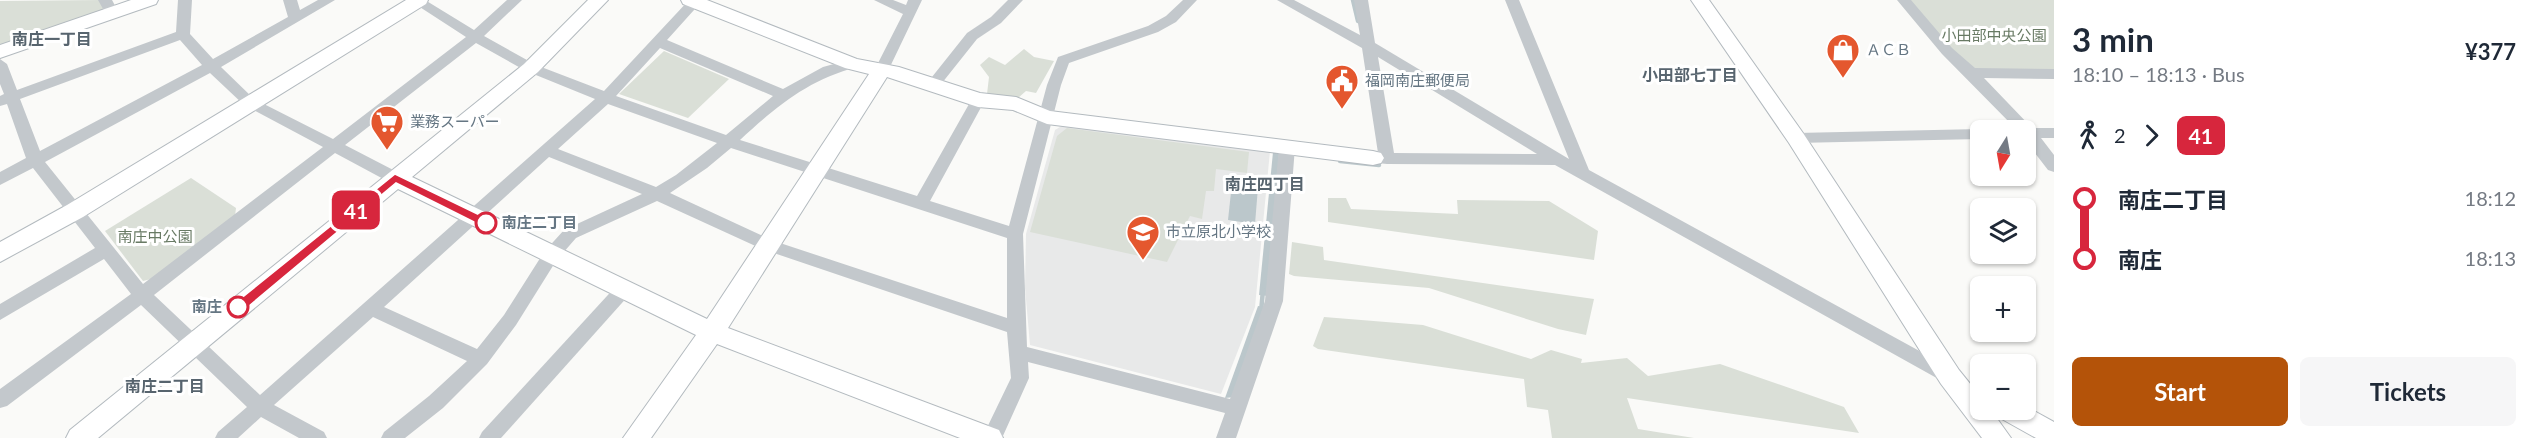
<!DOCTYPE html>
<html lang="en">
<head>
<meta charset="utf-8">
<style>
  body { margin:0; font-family:Lato,"Noto Sans JP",sans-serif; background:#f6f6f7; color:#1f2937; height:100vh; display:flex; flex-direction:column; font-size:22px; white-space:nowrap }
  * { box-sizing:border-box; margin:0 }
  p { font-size:20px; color:#747a83 }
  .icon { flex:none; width:33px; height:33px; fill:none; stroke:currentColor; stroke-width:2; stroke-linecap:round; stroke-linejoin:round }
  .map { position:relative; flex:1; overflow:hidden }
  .panel { display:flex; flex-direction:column; background:#fff; width:480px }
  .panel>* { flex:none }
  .badge { padding:0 12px; border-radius:9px; font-size:21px; line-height:39px }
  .needle { width:39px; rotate:191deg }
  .buttons { position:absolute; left:1970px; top:120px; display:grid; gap:12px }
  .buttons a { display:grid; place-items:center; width:66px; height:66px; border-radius:9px; background:#fff; box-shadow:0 2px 4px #0004; font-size:30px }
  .map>.badge { position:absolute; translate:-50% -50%; box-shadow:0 0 0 3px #fff }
  .legs { display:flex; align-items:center; gap:9px; height:66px; padding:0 18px; font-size:20px }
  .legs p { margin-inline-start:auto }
  .head { display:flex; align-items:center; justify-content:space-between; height:102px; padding:0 18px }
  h1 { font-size:33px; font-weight:700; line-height:45px }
  .cta { display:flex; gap:12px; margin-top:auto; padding:12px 18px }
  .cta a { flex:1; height:69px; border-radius:9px; background:#b45309; color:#fff; font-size:24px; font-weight:700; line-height:69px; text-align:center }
  .cta a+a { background:#f6f6f7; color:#1f2937 }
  ul { padding:0 18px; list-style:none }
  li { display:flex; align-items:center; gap:21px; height:60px; font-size:22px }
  li i { display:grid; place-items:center; width:9px; height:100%; margin:0 8px; background:currentColor }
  li i::after { content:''; width:15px; height:15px; margin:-8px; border:4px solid; border-radius:50%; background:#fff }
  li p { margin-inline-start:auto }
  li:first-child i { background:linear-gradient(#0000 50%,currentColor 0) }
  li:last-child i { background:linear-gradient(currentColor 50%,#0000 0) }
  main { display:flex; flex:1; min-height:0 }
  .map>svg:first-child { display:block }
  .built { fill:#e8e9e9 }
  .green { fill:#dadfd7 }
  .water { fill:#bbc7cb }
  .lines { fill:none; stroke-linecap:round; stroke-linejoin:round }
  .stream { stroke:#bbc7cb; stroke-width:4.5 }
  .secondary-casing { stroke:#b3babf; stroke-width:2 }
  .street { fill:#c3c8cc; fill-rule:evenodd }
  .secondary { fill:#fff; fill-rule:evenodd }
  .line-1 { fill:#d7263d; stroke:#fff; stroke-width:1.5 }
  .stop-1-dot { fill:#fff; stroke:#d7263d; stroke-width:3 }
  .labels { text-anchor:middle; stroke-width:6; stroke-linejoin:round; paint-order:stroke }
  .park-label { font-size:15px; fill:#687a64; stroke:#fff }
  .poi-label { font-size:15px; fill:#657683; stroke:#fff; text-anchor:start }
  .stop-label { font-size:15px; font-weight:bold; fill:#657683; stroke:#fff; text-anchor:start }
  .neighbourhood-label { font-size:16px; font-weight:bold; fill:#57646e; stroke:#fff }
</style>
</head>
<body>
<main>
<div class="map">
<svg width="2054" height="438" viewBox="0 0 2054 438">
  <rect width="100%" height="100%" fill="#fafaf8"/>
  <polygon class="built" points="1065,124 1270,151 1255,307 1221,394 1030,345 1025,288 1026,234 1055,130"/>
  <g class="green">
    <polygon points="101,0 106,9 6,46 0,45 0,1"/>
    <polygon points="1904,0 2054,0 2054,74 1971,73"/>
    <polygon points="1024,49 1034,57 1054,61 1036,93 1026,91 1018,98 987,94 989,77 980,65 989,57 1005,65"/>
    <polygon points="664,51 729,79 688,118 619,94"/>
    <polygon points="1067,128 1249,152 1247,173 1216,169 1214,191 1206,191 1202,219 1190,216 1167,262 1030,232 1057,136"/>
    <polygon points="191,178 236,208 235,216 151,279 143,281 105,231"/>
    <polygon points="1328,198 1346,198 1351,209 1458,214 1457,200 1549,201 1598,231 1594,260 1328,222"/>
    <polygon points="1292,242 1323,247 1324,260 1594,299 1586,335 1558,329 1429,288 1294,276 1289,274"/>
    <polygon points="1324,317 1423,325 1531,359 1551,350 1582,359 1581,363 1627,358 1648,376 1720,364 1844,407 1859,433 1627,398 1638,429 1694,438 1552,438 1548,410 1527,407 1524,379 1318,349 1313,346"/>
  </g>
  <g class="water">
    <polygon points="1273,152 1279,154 1268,296 1259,295"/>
    <polygon points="1232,183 1258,187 1255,224 1228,220"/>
    <polygon points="1258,306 1265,307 1235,397 1225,398"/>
  </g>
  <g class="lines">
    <g class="stream">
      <polyline points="1353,0 1358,21"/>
      <polyline points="1340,161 1379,165"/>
      <polyline points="1261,312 1263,290"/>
    </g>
    <g class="secondary-casing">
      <g id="secondary">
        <polygon points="131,0 158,0 156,4 0,58 0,45"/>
        <polygon points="406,0 428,0 426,4 83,217 0,262 0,242 67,205"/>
        <polygon points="588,0 608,0 538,72 412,177 707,319 869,74 845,68 683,4 681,0 707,0 857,59 899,67 980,93 1016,97 1050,111 1373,151 1381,153 1384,158 1381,163 1373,165 1047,124 1013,110 978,107 887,77 728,328 999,430 1003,438 960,438 717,344 651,438 623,438 696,335 398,189 98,438 66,438 70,430 524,64"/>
        <polygon points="1691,0 1709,0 1803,133 1959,370 1980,396 1980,410 1991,410 2011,438 1982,438 1941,384 1789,143"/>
        <polygon points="2025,406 2054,422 2054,438 2036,438 2000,418 1996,410 2025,410"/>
      </g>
    </g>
    <g class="street">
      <polygon points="98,0 112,0 119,13 117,16 107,16"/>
      <path d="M178,0h14l-2,34 23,25 75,-42 -5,-17h14l3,10 18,-10h17l-114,67 33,32 79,40 133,-102 -57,-37h16l49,30 33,-30h15l-38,36 52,29 68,26 85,-91h14l-36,40 116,49 40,-22 29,-8 7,5 -2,3c-49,13 -80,39 -117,73l177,56 56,-99h10l2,3 -55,101 79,25 38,-141 11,-28 90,-31 18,-10 17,-16h14l-21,22 -18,10 -89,31 -8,22 -38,149 4,113 203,52 35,-98 14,-154 3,-4h10l3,4 -12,154 -47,137h-20l9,-25 -197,-51 1,16 -27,60h-20l29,-60 -4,-46 -245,-83 -105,-48 -81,37 -20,23 -40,64 -29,39 -44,44 -38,30h-24l3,-6 45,-36 38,-35 -94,-44 -99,88 50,27 3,6h-28l-38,-21 -23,21h-23l3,-6 29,-25 -106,-102 -134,101 -7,2v-19l131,-95 -27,-35 -104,61v-16l95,-56 -62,-80 -33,17v-13l26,-14 -19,-54 -7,2v-10l4,-2 -4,-10v-25l7,5 10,26 159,-58zM180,40l22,25 -162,86 -20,-52zM476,43l50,28 69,28 -335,296 -106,-100 181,-142 54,29h12l2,-4 -2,-4 -56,-29zM660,48l113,48 -47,39 -110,-39zM210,73l34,32 79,42 -180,137 -98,-122zM608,104l109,39 -41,32 -20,12 -98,-38zM731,148l276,90v80l-233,-77 -104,-48 37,-25zM549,157l93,37 -78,36 -20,22 -40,63 -27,34 -93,-42z"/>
      <polygon points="874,0 893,0 906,5 908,0 922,0 888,71 881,76 874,71 903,14"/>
      <polygon points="1008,0 1023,0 1001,23 977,39 938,88 928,88 926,85 928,82 967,33 991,17"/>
      <path d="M1277,0h17l66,35 -6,-35h14l7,43 194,116 -64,-159h14l70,170 367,201 2,5 -2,5 -7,3 -7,-3 -387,-216 -168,-1 -20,-2 -2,-4 2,-4 11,-1 -16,-105zM1378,57l159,97 -143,-1z"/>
      <polygon points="1897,0 1911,0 1952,48 1975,68 2054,69 2054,79 1984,78 2032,128 2054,128 2054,138 2041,138 2054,155 2054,172 2048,170 2025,140 2025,130 2017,130 1942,54"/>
      <polygon points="1980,129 1986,130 1980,130 1980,139 1796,143 1791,142 1788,138 1791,134 1796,133"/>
      <polygon points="624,282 630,284 633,289 630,294 501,438 479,438 482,432 618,284"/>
    </g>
    <use href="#secondary" class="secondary"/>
  </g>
  <polygon class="line-1" points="395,174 490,220 492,223 486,227 482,226 396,183 243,311 234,311 232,307 234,304"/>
  <defs>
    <g id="shop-pin" transform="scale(1.725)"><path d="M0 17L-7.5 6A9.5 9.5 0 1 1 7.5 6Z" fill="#e4572e" stroke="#fff"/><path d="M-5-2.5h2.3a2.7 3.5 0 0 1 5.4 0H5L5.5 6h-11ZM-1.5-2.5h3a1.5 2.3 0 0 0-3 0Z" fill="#fff"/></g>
    <g id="civic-pin" transform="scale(1.725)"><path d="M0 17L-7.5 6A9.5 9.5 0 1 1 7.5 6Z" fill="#e4572e" stroke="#fff"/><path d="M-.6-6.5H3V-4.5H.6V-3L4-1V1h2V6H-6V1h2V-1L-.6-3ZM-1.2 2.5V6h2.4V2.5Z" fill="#fff"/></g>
    <g id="supermarket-pin" transform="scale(1.725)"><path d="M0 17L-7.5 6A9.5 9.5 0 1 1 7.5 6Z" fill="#e4572e" stroke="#fff"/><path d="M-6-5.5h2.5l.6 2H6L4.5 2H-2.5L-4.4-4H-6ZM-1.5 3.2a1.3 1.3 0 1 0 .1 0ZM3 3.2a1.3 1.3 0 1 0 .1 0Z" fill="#fff"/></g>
    <g id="school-pin" transform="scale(1.725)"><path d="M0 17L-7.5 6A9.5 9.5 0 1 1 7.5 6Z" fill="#e4572e" stroke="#fff"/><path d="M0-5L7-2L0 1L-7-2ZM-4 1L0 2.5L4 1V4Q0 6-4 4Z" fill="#fff"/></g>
  </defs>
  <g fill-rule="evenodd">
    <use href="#shop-pin" x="1843" y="50"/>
    <use href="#civic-pin" x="1342" y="81"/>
    <use href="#supermarket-pin" x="387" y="122"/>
    <use href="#school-pin" x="1143" y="232"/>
  </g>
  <g class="stop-1-dot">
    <circle cx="486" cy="223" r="10"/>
    <circle cx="238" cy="307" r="10"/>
  </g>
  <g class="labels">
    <g class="park-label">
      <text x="1994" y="41">小田部中央公園</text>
      <text x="155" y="242">南庄中公園</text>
    </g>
    <g class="poi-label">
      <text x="1866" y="55">ＡＣＢ</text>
      <text x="1365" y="86">福岡南庄郵便局</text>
      <text x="410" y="127">業務スーパー</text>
      <text x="1166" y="237">市立原北小学校</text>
    </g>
    <g class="stop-label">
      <text x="502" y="228">南庄二丁目</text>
      <text x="222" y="312" text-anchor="end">南庄</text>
    </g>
    <g class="neighbourhood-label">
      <text x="52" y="45">南庄一丁目</text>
      <text x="1690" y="81">小田部七丁目</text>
      <text x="1265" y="190">南庄四丁目</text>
      <text x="165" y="392">南庄二丁目</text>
    </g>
  </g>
</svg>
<div class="buttons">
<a><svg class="needle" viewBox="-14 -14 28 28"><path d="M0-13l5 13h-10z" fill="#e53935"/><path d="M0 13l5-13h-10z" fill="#747a83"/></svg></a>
<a><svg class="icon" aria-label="layers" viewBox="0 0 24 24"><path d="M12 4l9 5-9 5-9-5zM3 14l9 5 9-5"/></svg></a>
<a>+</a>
<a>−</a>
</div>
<b class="badge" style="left:356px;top:210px;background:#d7263d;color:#fff">41</b>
</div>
<section class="panel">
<div class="head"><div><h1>3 min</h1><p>18:10 – 18:13 · Bus</p></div><b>¥377</b></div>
<div class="legs"><svg class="icon" aria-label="walk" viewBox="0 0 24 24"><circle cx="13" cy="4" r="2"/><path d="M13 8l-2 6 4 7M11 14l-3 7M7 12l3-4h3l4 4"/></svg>2<svg class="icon" aria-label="forward" viewBox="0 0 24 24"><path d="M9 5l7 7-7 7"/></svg><b class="badge" style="background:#d7263d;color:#fff">41</b></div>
<ul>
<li><i style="color:#d7263d"></i><b>南庄二丁目</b><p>18:12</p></li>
<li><i style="color:#d7263d"></i><b>南庄</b><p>18:13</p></li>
</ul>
<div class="cta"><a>Start</a><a>Tickets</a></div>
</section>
</main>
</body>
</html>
